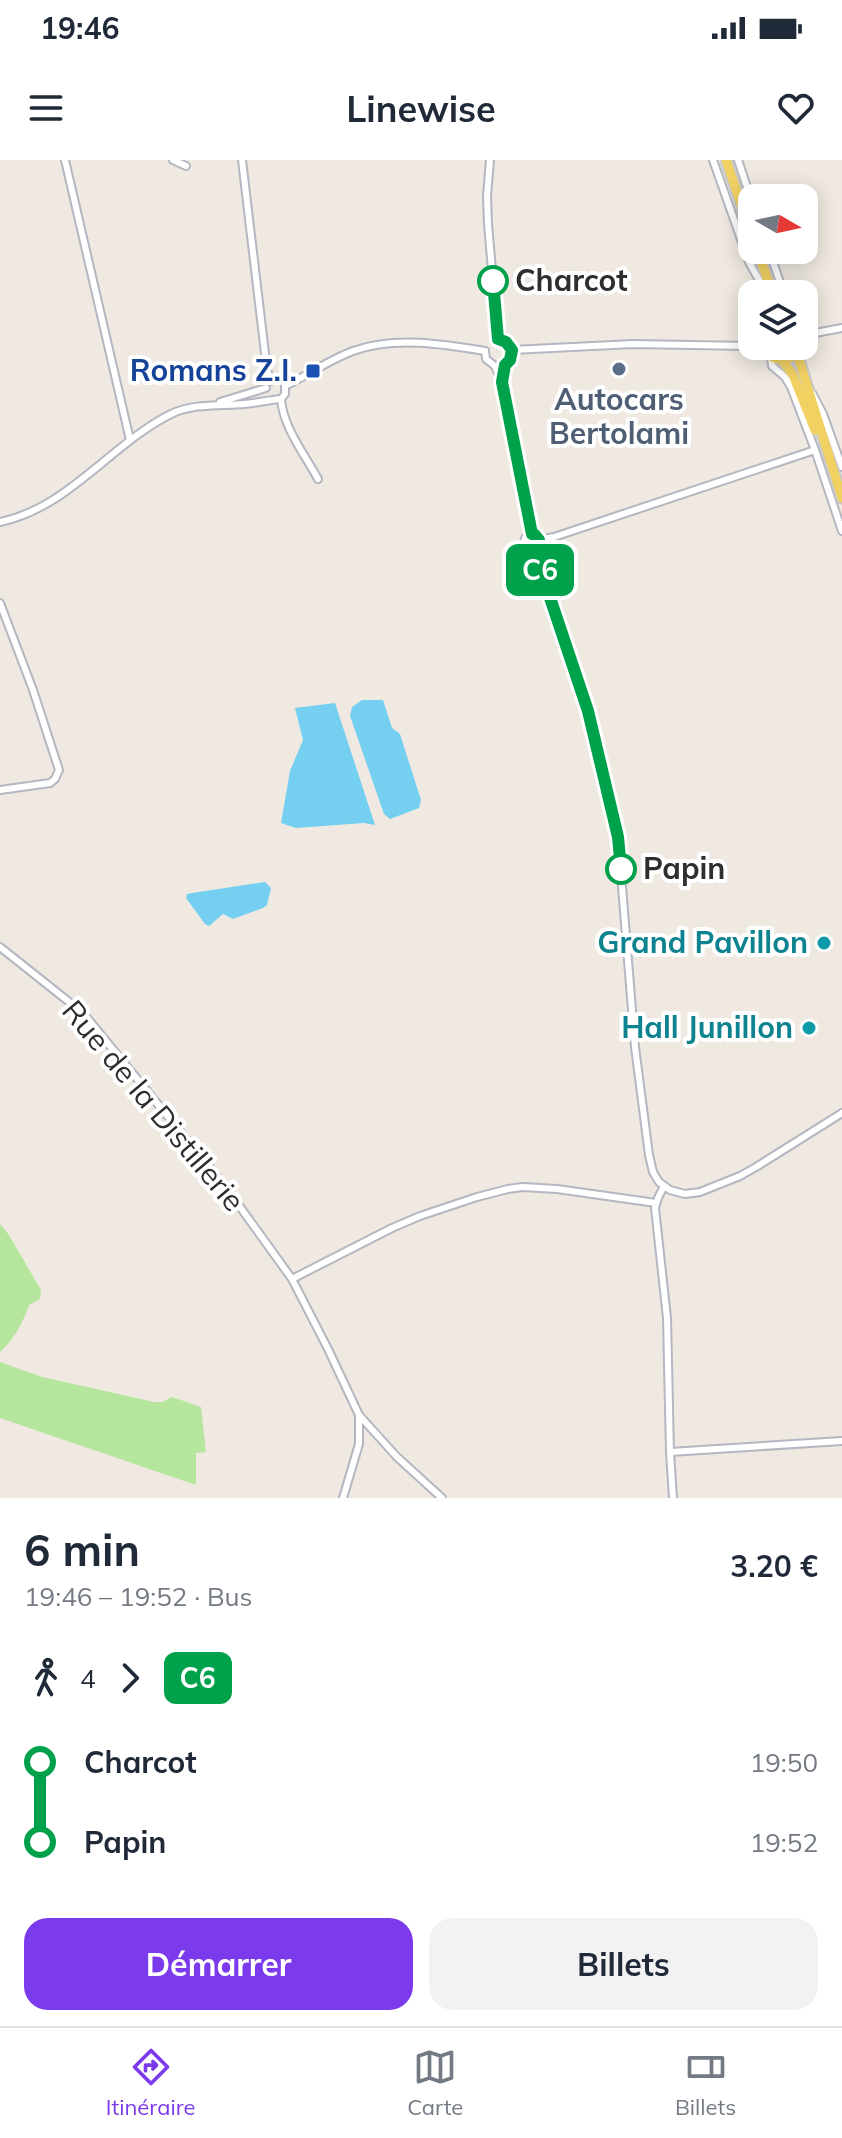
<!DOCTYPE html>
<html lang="fr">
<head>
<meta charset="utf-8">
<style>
  body { margin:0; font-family:Mulish,sans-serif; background:#f2f2f3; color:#1f2937; height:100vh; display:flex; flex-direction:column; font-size:30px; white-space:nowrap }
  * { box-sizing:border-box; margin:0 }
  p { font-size:26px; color:#747a83 }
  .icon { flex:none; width:44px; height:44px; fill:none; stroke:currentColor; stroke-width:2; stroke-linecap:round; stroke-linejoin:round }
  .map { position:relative; height:1338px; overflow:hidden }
  .sheet { display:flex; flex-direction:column; background:#fff; flex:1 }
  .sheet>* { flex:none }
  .badge { padding:0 16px; border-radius:12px; font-size:28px; line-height:52px }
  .needle { width:52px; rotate:99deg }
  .controls { position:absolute; left:738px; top:24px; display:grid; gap:16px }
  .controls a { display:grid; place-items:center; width:80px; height:80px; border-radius:16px; background:#fff; box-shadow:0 4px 20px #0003; font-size:40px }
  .map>.badge { position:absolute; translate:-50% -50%; box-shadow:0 0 0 4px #fff }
  .legs { display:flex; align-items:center; gap:12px; height:88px; padding:0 24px; font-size:26px }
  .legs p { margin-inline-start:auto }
  .head { display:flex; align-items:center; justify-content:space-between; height:136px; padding:0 24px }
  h1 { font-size:44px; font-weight:700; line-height:60px }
  .cta { display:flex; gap:16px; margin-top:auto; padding:16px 24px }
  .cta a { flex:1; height:92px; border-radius:24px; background:#7c3aed; color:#fff; font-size:32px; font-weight:700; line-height:92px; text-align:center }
  .cta a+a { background:#f2f2f3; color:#1f2937 }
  ul { padding:0 24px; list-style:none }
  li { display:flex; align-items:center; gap:28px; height:80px; font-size:30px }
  li i { display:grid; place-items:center; width:12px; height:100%; margin:0 10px; background:currentColor }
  li i::after { content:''; width:20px; height:20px; margin:-10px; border:6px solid; border-radius:50%; background:#fff }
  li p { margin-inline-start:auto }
  li:first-child i { background:linear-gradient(#0000 50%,currentColor 0) }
  li:last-child i { background:linear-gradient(currentColor 50%,#0000 0) }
  .status { display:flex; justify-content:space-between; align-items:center; height:56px; padding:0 40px; background:#fff; direction:ltr }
  .status svg { height:22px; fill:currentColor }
  header { display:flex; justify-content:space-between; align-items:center; height:104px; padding:0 24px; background:#fff; font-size:36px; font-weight:700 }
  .dock { display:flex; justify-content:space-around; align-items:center; height:112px; border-top:2px solid #e0e1e3; background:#fff; font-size:22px; color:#747a83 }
  .dock a { display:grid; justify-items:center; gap:4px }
  .dock .selected { color:#7c3aed }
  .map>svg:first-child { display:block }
  .green { fill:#b6e59e }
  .water { fill:#75cff0 }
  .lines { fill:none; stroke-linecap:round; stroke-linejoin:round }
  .minor-casing { stroke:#b4b7c1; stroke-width:10 }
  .primary-casing { stroke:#c9c9c9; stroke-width:13 }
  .minor { stroke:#fff; stroke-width:6 }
  .primary { stroke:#f2d163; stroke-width:9 }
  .line-1-casing { stroke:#fff; stroke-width:18 }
  .line-1 { stroke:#00a14b; stroke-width:12 }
  .stop-1-dot { fill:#fff; stroke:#00a14b; stroke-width:4 }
  .service-dot { fill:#5c6f8a; stroke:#fff; stroke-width:3 }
  .transit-dot { fill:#1a4fb4; stroke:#fff; stroke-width:3 }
  .culture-dot { fill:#0f9aa8; stroke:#fff; stroke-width:3 }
  .labels { text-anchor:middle; stroke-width:8; stroke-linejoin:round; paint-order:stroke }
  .stop-label { font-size:30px; font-weight:bold; fill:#2e2e2e; stroke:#fff; text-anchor:start }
  .transit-label { font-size:30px; font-weight:bold; fill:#164399; stroke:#fff; text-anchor:end }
  .service-label { font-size:30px; font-weight:bold; fill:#4e5e75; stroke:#fff }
  .culture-label { font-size:30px; font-weight:bold; fill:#0d838f; stroke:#fff; text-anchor:end }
  .street-label { font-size:30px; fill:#2e2e2e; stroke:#fff }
</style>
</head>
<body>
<div class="status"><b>19:46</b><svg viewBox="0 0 49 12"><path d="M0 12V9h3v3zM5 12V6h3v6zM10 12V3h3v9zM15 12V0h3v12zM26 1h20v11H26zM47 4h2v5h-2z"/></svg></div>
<header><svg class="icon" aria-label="menu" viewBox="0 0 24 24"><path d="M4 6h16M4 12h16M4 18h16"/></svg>Linewise<svg class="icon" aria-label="heart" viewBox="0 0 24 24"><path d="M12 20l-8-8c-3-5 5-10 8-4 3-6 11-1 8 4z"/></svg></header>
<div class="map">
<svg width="842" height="1338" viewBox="0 0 842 1338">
  <rect width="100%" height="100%" fill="#efe9e1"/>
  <g class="green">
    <path d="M0,1064l9,11 32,55 -1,9 -11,6c-6,18 -15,34 -29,47z"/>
    <polygon points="0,1202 42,1217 154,1242 162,1242 172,1237 201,1247 206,1292 196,1293 196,1325 0,1258"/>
  </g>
  <g class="water">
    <polygon points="362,540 383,540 392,568 400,574 421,640 419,648 390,659 384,654 350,556 352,547"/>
    <polygon points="335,543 375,665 364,663 296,668 281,663 290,611 303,580 295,548"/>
    <polygon points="265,722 271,728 267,745 263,748 233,759 223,754 209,766 205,764 186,738 187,734 192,733"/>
  </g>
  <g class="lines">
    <g class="minor-casing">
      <g id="minor">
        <polyline points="65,0 130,280"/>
        <polyline points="173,0 186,6"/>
        <polyline points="242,0 267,210 271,221"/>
        <polyline points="490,0 487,36 488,64 498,179"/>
        <polyline points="713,0 749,102 764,129 767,131"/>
        <polyline points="738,0 752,42"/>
        <polyline points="769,90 784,134"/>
        <polyline points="804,181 815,173 842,168"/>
        <polyline points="512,190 633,184 749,186 763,189"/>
        <polyline points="485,191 486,199 495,206 502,222 532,374"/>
        <polyline points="771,197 772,206 785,217 791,227 815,290 842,371"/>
        <path d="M495,206c11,1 17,-6 17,-16"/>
        <path d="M285,226c23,-11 44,-26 68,-35 41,-15 90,-7 132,0"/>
        <path d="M285,226v8l-4,5c2,28 24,56 37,80"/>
        <polyline points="812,233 823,254 842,307"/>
        <polyline points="220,242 266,228"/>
        <path d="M0,362c68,-14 111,-78 171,-108 23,-11 49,-8 73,-10 12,-1 25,-4 37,-5"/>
        <polyline points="532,374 525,378 524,385 528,389 534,390"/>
        <polyline points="539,380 554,377 815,290"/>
        <polyline points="534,390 588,551 618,677 635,887 649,995 653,1012 659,1022 670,1030 685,1034 700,1032 740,1016 756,1007 842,953"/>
        <polyline points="0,443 33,530 59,610 55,619 50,623 0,630"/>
        <polyline points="0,787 83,853 225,1026 292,1119 328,1189 359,1255 397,1297 442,1338"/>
        <polyline points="664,1026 658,1038 655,1048 667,1158 670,1292 673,1338"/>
        <polyline points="292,1119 392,1068 420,1056 477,1037 508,1029 522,1027 557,1029 656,1043"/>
        <polyline points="670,1292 842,1281"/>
        <polyline points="343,1338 359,1284 359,1255"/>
      </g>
    </g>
    <g class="primary-casing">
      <g id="primary">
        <polyline points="726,0 752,76"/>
        <polyline points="757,90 773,134"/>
        <path d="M763,186c9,18 28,18 38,0"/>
        <polyline points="797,193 842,338"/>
        <polyline points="782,200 793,215 815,270"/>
      </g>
    </g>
    <use href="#minor" class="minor"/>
    <use href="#primary" class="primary"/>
  </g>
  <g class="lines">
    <g class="line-1-casing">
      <polyline id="line-1" points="493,121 498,179 506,182 512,190 510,200 505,205 502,222 532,374 535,375 539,380 539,386 534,390 588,551 618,677 621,709"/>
    </g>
    <use href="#line-1" class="line-1"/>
  </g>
  <g class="stop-1-dot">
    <circle cx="493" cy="121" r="14"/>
    <circle cx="621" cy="709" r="14"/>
  </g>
  <circle class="service-dot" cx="619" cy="209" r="8"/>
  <rect class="transit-dot" x="305" y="203" width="16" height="16" rx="4"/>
  <g class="culture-dot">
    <circle cx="824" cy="783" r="8"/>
    <circle cx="809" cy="868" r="8"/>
  </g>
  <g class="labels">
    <g class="stop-label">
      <text x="515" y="131">Charcot</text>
      <text x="643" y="719">Papin</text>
    </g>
    <g class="transit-label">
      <text x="297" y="221">Romans Z.I.</text>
    </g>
    <g class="service-label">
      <text x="619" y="250">Autocars<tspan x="619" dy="34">Bertolami</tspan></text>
    </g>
    <g class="culture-label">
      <text x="808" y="793">Grand Pavillon</text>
      <text x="793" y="878">Hall Junillon</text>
    </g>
    <g class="street-label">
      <text transform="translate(153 946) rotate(50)" y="10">Rue de la Distillerie</text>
    </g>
  </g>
</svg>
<div class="controls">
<a><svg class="needle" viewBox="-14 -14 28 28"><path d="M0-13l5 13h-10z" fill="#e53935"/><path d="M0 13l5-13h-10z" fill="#747a83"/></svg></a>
<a><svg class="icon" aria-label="layers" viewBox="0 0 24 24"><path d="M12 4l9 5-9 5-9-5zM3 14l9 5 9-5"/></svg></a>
</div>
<b class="badge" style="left:540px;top:410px;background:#00a14b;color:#fff">C6</b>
</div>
<section class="sheet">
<div class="head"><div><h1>6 min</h1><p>19:46 – 19:52 · Bus</p></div><b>3.20 €</b></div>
<div class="legs"><svg class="icon" aria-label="walk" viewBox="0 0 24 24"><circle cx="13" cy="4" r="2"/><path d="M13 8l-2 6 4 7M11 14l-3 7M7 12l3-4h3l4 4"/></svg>4<svg class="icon" aria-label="forward" viewBox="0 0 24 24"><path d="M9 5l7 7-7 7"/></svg><b class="badge" style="background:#00a14b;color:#fff">C6</b></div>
<ul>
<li><i style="color:#00a14b"></i><b>Charcot</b><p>19:50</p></li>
<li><i style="color:#00a14b"></i><b>Papin</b><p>19:52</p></li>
</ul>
<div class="cta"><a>Démarrer</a><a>Billets</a></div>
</section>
<nav class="dock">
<a class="selected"><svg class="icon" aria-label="directions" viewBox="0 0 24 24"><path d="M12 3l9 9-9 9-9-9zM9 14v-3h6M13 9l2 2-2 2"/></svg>Itinéraire</a>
<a><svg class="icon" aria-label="map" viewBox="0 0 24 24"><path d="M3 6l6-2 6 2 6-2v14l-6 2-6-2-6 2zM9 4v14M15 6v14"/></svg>Carte</a>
<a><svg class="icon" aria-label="tickets" viewBox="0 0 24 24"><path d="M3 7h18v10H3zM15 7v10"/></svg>Billets</a>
</nav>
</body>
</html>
